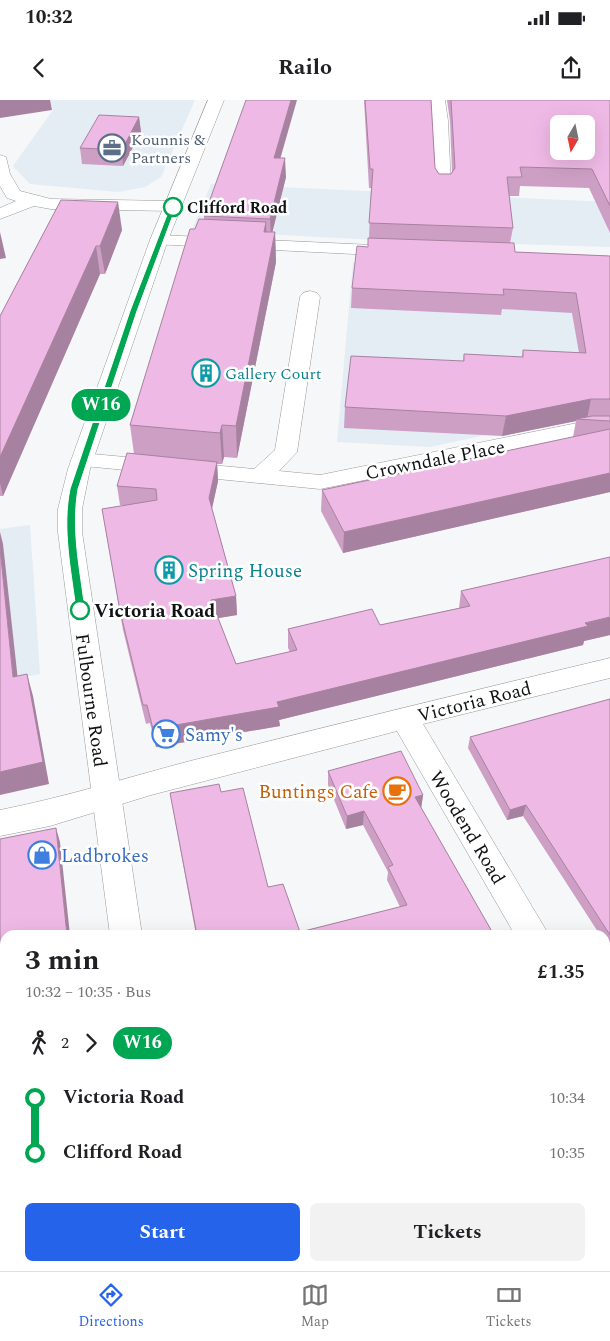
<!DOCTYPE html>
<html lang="en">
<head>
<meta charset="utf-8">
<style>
  body { margin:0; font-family:Spectral,serif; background:#f2f2f2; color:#202124; height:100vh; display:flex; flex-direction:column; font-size:19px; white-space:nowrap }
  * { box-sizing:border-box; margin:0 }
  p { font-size:16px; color:#757577 }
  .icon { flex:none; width:28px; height:28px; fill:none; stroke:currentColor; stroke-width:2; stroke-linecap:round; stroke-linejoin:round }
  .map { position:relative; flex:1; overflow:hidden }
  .panel { position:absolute; left:0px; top:830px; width:610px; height:341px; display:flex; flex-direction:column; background:#fff; border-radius:15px 15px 0 0; box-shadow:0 5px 20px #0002 }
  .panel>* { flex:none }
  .badge { padding:0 10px; border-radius:16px; font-size:18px; line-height:32px }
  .needle { width:32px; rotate:189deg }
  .fabs { position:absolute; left:550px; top:15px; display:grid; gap:10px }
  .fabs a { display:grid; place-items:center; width:45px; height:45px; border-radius:8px; background:#fff; box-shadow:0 5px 20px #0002; font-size:25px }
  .map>.badge { position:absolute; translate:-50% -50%; box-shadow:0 0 0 2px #fff }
  .legs { display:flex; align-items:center; gap:8px; height:55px; padding:0 25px; font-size:16px }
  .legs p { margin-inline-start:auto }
  .headline { display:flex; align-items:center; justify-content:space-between; height:85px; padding:0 25px }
  h1 { font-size:28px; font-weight:700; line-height:38px }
  .button { display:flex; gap:10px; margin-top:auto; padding:10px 25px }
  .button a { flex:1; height:58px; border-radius:8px; background:#2563eb; color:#fff; font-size:20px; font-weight:700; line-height:58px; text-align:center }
  .button a+a { background:#f2f2f2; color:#202124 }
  ul { padding:0 25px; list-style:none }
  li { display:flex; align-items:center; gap:18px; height:55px; font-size:19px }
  li i { display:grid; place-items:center; width:8px; height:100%; margin:0 6px; background:currentColor }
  li i::after { content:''; width:12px; height:12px; margin:-6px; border:4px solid; border-radius:50%; background:#fff }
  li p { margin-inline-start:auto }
  li:first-child i { background:linear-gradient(#0000 50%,currentColor 0) }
  li:last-child i { background:linear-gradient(currentColor 50%,#0000 0) }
  .status { display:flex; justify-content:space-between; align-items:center; height:35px; padding:0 25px; background:#fff; direction:ltr }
  .status svg { height:14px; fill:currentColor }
  header { display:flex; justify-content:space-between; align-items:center; height:65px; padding:0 25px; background:#fff; font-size:22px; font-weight:700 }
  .tab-bar { display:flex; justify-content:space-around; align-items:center; height:70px; border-top:1px solid #e0e0e0; background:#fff; font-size:14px; color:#757577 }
  .tab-bar a { display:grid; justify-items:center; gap:2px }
  .tab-bar .active { color:#2563eb }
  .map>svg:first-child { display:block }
  .built { fill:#e4ecf4 }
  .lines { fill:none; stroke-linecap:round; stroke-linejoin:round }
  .minor-casing { stroke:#97999b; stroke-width:1 }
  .secondary-casing { stroke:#97999b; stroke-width:1 }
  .minor { fill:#fff; fill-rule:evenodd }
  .secondary { fill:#fff; fill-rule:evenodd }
  .wall { fill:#ce9fc5 }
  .shaded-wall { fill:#a782a0 }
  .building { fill:#efb9e5; stroke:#a782a0; fill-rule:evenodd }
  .line-1 { fill:#00a651; stroke:#fff }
  .stop-1-dot { fill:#fff; stroke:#00a651; stroke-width:2.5 }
  .labels { text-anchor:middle; stroke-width:5; stroke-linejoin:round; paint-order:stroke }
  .far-service-label { font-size:16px; fill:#4e5e75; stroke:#fff; text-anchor:start }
  .far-stop-label { font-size:16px; font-weight:bold; fill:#111213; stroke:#fff; text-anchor:start }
  .far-culture-label { font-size:16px; fill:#0d838f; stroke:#fff; text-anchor:start }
  .street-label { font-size:19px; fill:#111213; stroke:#fff }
  .culture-label { font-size:19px; fill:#0d838f; stroke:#fff; text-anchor:start }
  .stop-label { font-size:19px; font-weight:bold; fill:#111213; stroke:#fff; text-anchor:start }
  .shop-label { font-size:19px; fill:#366cbe; stroke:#fff; text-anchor:start }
  .food-label { font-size:19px; fill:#c56008; stroke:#fff; text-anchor:end }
</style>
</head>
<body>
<div class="status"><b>10:32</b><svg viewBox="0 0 49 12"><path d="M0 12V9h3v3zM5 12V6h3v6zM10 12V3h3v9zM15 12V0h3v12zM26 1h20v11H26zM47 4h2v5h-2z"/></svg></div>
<header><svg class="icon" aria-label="back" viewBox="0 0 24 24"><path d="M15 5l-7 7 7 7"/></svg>Railo<svg class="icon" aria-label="share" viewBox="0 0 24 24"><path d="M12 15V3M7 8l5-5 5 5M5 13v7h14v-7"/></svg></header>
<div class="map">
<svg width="610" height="1171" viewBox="0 0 610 1171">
  <rect width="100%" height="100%" fill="#f5f7f9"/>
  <g class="built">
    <polygon points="49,0 195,0 161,77 145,87 118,92 30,84 13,66 53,10"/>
    <polygon points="211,84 610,102 610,147 357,139 192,130"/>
    <polygon points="353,162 610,169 579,315 430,347 337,342"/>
    <polygon points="30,425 40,574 0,582 0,429"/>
  </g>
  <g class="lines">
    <g class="minor-casing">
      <g id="minor">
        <polygon points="429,0 445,0 448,21 451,87 449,91 437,91 435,87 432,21"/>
        <polygon points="0,55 6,57 10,74 20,91 51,99 173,101 179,102 182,106 179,110 173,111 51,109 34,106 0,119 0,108 16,101 7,98 0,86"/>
        <polygon points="159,135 394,146 400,147 403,151 400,155 394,156 153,144 150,140 153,136"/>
        <polygon points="310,191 317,193 320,197 297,352 279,371 320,375 587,321 610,321 610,335 587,335 320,389 74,365 71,360 74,355 82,353 254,369 275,350 300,197 303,193"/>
        <path d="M610,558v20l-187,46 126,211h-34l-118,-204 -246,64 -101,31 -50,10v-26c66,-13 129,-33 194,-50 139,-35 277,-69 416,-102z"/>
        <polygon points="605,938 610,940 610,980 605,978"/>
      </g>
    </g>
    <g class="secondary-casing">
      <g id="secondary">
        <polygon points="208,0 224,0 168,140 90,369 82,409 82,432 142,835 110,835 58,432 58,409 68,369 150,140"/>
        <polygon points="155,1166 195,1166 196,1171 156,1171"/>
      </g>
    </g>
    <use href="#minor" class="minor"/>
    <use href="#secondary" class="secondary"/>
  </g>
  <g class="wall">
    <polygon points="364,0 431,0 435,68 439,74 451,74 452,72 450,21 447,0 610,0 610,133 589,88 520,86 519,96 509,96 513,128 510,143 515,152 610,156 610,392 343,453 321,411 322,390 573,337 576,321 502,336 344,328 345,307 463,261 464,254 522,257 523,250 579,253 572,213 502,209 501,215 351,208 352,188 368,147 369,138 371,88 369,88"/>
    <polygon points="139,17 141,32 123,66 82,64 80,48"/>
    <polygon points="280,58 286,77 272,132 275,132 276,162 237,358 224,357 222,364 217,364 218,381 212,409 236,496 237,515 218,518 236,564 290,552 288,548 288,529 380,525 459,508 461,491 610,457 610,535 584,541 583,545 279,620 280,626 156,647 150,623 146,624 123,530 102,409 126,405 120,405 117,386 134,354 130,325 195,129 204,119 204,116"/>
    <polygon points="61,100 122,130 105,174 100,174 3,396 0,396 0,216"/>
    <polygon points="610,599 610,851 605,843 605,835 600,835 523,716 507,720 468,648 470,637"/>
    <polygon points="328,671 423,695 421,708 494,835 196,835 170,693 221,692 268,787 300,832 400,807 387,780 388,772 363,725 346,729 328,685"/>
  </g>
  <g class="shaded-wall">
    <polygon points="0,0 50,0 52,10 0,18"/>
    <polygon points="291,0 297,0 275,77 274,58"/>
    <polygon points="139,17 141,32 123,66 122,50"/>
    <polygon points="285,58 286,77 271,138 270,119"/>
    <polygon points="118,102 122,130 105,174 100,146"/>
    <polygon points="266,122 267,152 264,132"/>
    <polygon points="0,132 6,158 0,159"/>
    <polygon points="275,132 276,162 237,358 236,326"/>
    <polygon points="96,146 100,174 3,396 0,383 0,357"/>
    <polygon points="591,299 587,319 576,319 576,321 502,336 506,316"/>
    <polygon points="222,325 224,357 222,364 220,333"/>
    <polygon points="217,362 218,381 210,417 209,398"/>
    <polygon points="610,373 610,392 343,453 344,432"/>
    <polygon points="0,432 3,444 20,599 13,577 0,448"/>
    <polygon points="236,496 237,515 213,519 211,500"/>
    <polygon points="610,517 610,535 584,541 583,545 279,620 280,626 156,647 153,629 277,602"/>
    <polygon points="27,574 33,596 49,684 0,695 0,672"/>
    <polygon points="423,695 421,709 415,697"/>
    <polygon points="526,705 523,716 507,720 510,710"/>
    <polygon points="364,711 363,725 346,729 347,716"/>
    <polygon points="56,728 60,742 70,835 67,835"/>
    <polygon points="102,1166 106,1166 106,1171 103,1171"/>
    <polygon points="379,1166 383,1166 382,1171 361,1171"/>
  </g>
  <g class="building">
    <polygon points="246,0 291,0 274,58 285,58 270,119 204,116"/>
    <path d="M365,0h66l4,68 4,6h12l4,-6 -4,-68h159v106l-18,-37 -72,-2 2,10h-15l6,51 -144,-5 4,-54h-3zM559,24h27v27h-27z"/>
    <polygon points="99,15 139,17 122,50 80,48"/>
    <polygon points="61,100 118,102 100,146 96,146 0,357 0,216"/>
    <polygon points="199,119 266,122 264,132 275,132 236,326 222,325 220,333 130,325 190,129 195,129"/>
    <polygon points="368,138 514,143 515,152 610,156 610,299 591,299 506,316 345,307 351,256 464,261 464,254 523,257 523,250 586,253 576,193 503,189 504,195 352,188 357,146 368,147"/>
    <polygon points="592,316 610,316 610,321 576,319"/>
    <polygon points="610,329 610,373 344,432 322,390"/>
    <polygon points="127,353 217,362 209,398 236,496 211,500 236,564 297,550 288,529 372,509 380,525 470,506 461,491 610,457 610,517 585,523 588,526 277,602 279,607 153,629 147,605 143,605 120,511 102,409 157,400 156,389 117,386"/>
    <polygon points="0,448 13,577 27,574 43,662 0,672"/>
    <polygon points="610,599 610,835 526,705 510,710 470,637"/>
    <polygon points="401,651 423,695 415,697 494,835 197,835 170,693 219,684 221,692 243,688 268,787 283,784 300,832 407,805 388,767 393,765 364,711 347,716 328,671"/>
    <polygon points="56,728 67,835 5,835 5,1166 102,1166 103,1171 0,1171 0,739"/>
    <polygon points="605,1027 610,1036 610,1171 489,1171 499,1166 605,1166"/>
    <polygon points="260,1166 379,1166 362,1171 261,1171"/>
  </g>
  <path class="line-1" d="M173,105l3,2 -39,104 -59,178c-7,41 2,80 7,121l-5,3 -4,-3c-5,-41 -14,-81 -6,-121l60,-178 40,-104z"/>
  <defs>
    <g id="office-ring" transform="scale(1.4375)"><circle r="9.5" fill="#fff" stroke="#5c6f8a" stroke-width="1.5"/><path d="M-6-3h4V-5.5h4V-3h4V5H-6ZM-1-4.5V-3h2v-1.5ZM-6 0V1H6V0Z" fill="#5c6f8a"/></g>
    <g id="building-ring" transform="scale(1.4375)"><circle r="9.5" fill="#fff" stroke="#0f9aa8" stroke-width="1.5"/><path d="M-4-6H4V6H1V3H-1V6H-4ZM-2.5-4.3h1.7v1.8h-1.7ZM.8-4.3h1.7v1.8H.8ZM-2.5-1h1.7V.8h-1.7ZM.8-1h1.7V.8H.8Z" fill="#0f9aa8"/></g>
    <g id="supermarket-ring" transform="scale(1.4375)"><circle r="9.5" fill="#fff" stroke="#3f7fe0" stroke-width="1.5"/><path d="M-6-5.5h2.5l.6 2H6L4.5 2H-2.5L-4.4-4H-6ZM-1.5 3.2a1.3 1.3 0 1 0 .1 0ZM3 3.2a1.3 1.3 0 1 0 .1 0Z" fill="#3f7fe0"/></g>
    <g id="cafe-ring" transform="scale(1.4375)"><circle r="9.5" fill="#fff" stroke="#e8710a" stroke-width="1.5"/><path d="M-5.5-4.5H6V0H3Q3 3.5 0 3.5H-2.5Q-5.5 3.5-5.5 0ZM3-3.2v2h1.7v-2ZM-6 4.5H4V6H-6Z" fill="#e8710a"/></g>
    <g id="shop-ring" transform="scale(1.4375)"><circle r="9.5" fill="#fff" stroke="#3f7fe0" stroke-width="1.5"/><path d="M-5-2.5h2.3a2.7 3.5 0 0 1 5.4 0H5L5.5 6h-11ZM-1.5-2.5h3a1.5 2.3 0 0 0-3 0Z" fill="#3f7fe0"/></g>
  </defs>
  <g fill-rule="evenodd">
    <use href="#office-ring" x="112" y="48"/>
    <use href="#building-ring" x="206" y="273"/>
    <use href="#building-ring" x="169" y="470"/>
    <use href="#supermarket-ring" x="166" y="634"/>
    <use href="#cafe-ring" x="397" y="691"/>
    <use href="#shop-ring" x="42" y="755"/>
  </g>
  <g class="stop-1-dot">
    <circle cx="173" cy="107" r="9"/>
    <circle cx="80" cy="510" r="9"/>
  </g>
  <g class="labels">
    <g class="far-service-label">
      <text x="131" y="45">Kounnis &amp;<tspan x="131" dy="18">Partners</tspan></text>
    </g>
    <g class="far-stop-label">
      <text x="187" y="113">Clifford Road</text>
    </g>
    <g class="far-culture-label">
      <text x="225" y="279">Gallery Court</text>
    </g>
    <g class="street-label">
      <text transform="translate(435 359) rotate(-11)" y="7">Crowndale Place</text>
      <text transform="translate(92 600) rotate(82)" y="7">Fulbourne Road</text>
      <text transform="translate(474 601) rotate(-14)" y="7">Victoria Road</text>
      <text transform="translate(468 727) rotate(59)" y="7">Woodend Road</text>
    </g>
    <g class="culture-label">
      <text x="188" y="477">Spring House</text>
    </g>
    <g class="stop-label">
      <text x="94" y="517">Victoria Road</text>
    </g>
    <g class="shop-label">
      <text x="185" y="641">Samy's</text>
      <text x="61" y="762">Ladbrokes</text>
    </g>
    <g class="food-label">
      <text x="378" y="698">Buntings Cafe</text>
    </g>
  </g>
</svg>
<div class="fabs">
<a><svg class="needle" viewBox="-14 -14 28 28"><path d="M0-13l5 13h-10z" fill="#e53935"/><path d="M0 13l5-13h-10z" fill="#757577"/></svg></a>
</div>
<b class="badge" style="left:101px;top:305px;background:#00a651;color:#fff">W16</b>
<section class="panel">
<div class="headline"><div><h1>3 min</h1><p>10:32 – 10:35 · Bus</p></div><b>£1.35</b></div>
<div class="legs"><svg class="icon" aria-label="walk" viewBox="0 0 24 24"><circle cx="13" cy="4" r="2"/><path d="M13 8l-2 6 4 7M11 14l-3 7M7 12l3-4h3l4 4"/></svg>2<svg class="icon" aria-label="forward" viewBox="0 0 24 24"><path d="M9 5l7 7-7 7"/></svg><b class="badge" style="background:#00a651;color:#fff">W16</b></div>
<ul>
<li><i style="color:#00a651"></i><b>Victoria Road</b><p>10:34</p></li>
<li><i style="color:#00a651"></i><b>Clifford Road</b><p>10:35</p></li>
</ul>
<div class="button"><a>Start</a><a>Tickets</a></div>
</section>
</div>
<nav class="tab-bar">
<a class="active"><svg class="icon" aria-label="directions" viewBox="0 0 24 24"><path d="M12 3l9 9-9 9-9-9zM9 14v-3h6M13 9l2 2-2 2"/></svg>Directions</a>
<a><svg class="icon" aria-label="map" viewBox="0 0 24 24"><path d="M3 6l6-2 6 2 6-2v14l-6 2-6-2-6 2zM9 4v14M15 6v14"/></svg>Map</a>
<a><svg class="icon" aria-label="tickets" viewBox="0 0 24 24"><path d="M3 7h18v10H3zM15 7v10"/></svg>Tickets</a>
</nav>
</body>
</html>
